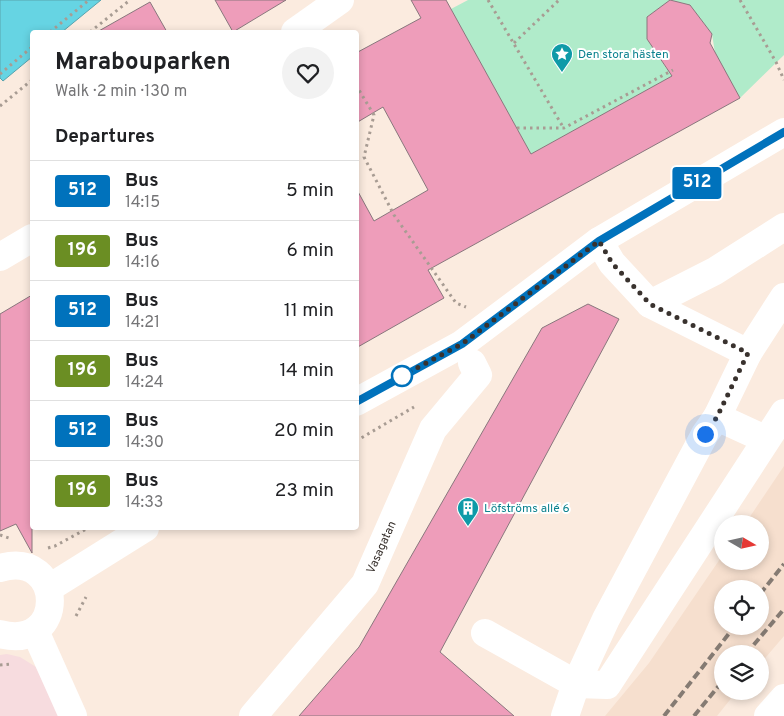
<!DOCTYPE html>
<html lang="en">
<head>
<meta charset="utf-8">
<style>
  body { margin:0; font-family:Overpass,sans-serif; background:#f2f2f2; color:#202124; height:100vh; display:flex; flex-direction:column; font-size:19px; white-space:nowrap }
  * { box-sizing:border-box; margin:0 }
  p { font-size:16px; color:#757577 }
  .icon { flex:none; width:28px; height:28px; fill:none; stroke:currentColor; stroke-width:2; stroke-linecap:round; stroke-linejoin:round }
  .map { position:relative; flex:1; overflow:hidden }
  .sheet { position:absolute; left:30px; top:30px; width:329px; height:500px; display:flex; flex-direction:column; background:#fff; border-radius:5px; box-shadow:0 2px 8px #0003 }
  .sheet>* { flex:none }
  .badge { padding:0 10px; border-radius:4px; font-size:18px; line-height:32px }
  .needle { width:32px; rotate:99deg }
  .tools { position:absolute; left:714px; top:515px; display:grid; gap:10px }
  .tools a { display:grid; place-items:center; width:55px; height:55px; border-radius:50%; background:#fff; box-shadow:0 2px 8px #0003; font-size:25px }
  .you { position:absolute; width:25px; height:25px; margin:-12px; border:4px solid #fff; border-radius:50%; background:#1a73e8; box-shadow:0 0 0 8px #1a73e833 }
  .map>.badge { position:absolute; translate:-50% -50%; box-shadow:0 0 0 2px #fff }
  h2 { padding:0 25px; font-size:19px; line-height:45px }
  .round { display:grid; place-items:center; flex:none; width:52px; height:52px; border-radius:26px; background:#f2f2f2 }
  .overview { display:flex; align-items:center; justify-content:space-between; height:85px; padding:0 25px }
  h1 { font-size:24px; font-weight:700; line-height:38px }
  ul { padding:0; list-style:none }
  li { display:flex; align-items:center; gap:15px; height:60px; padding:0 25px; border-top:1px solid #e0e0e0 }
  li div { flex:1 }
  li b { display:block; font-size:19px }
  li em { font-style:normal }
  li .badge { min-width:55px; font-weight:700; text-align:center }
  .map>svg:first-child { display:block }
  .commercial { fill:#f7dcdf }
  .built { fill:#f6dfce; fill-rule:evenodd }
  .green { fill:#b0ebca }
  .water { fill:#66d4e3; stroke:#58a3ad }
  .building { fill:#ee9dba; stroke:#89777d }
  .lines { fill:none; stroke-linecap:round; stroke-linejoin:round }
  .path { stroke:#a89c93; stroke-width:3; stroke-dasharray:2.5 4; stroke-linecap:butt }
  .minor { stroke:#fff; stroke-width:28 }
  .rail { stroke:#857b73; stroke-width:4; stroke-dasharray:8 4; stroke-linecap:butt }
  .line-casing { stroke:#fff; stroke-width:11 }
  .line { stroke:#0072bc; stroke-width:8 }
  .walk { stroke:#39322e; stroke-width:5; stroke-dasharray:0 9 }
  .stop-dot { fill:#fff; stroke:#0072bc; stroke-width:2.5 }
  .labels { text-anchor:middle; stroke-width:4; stroke-linejoin:round; paint-order:stroke }
  .culture-label { font-size:12px; fill:#0d838f; stroke:#fff; text-anchor:start }
  .street-label { font-size:12px; fill:#39322e; stroke:#fff }
</style>
</head>
<body>
<div class="map">
<svg width="784" height="716" viewBox="0 0 784 716">
  <rect width="100%" height="100%" fill="#fbebdf"/>
  <polygon class="commercial" points="7,654 20,657 36,667 59,716 0,716 0,655"/>
  <path class="built" d="M784,466v170l-24,28v-10h-38v37h15l-20,25h-112l44,-53 73,-107v5h38v-37h-15zM722,589h38v37h-38z"/>
  <polygon class="green" points="468,0 784,0 784,55 740,98 715,53 712,34 690,5 670,0 647,17 647,39 666,68 674,75 531,154 451,9"/>
  <polygon class="water" points="0,0 101,0 62,32 32,32 32,57 3,81 0,78"/>
  <g class="building">
    <polygon points="215,0 286,0 233,32"/>
    <polygon points="411,0 446,0 531,154 672,76 647,39 647,17 670,0 690,5 712,34 710,43 740,98 428,270 444,298 356,348 356,188 374,221 428,190 383,107 356,123 356,53 421,18"/>
    <polygon points="150,2 167,32 97,32"/>
    <polygon points="32,295 32,553 16,524 0,531 0,314"/>
    <polygon points="588,304 619,319 440,652 514,716 299,716 359,647 542,328"/>
  </g>
  <g class="lines">
    <g class="path">
      <polyline points="488,0 563,127"/>
      <polyline points="740,0 776,62 784,80"/>
      <polyline points="50,32 89,0"/>
      <polyline points="90,32 130,0"/>
      <polyline points="514,43 559,0"/>
      <polyline points="0,74 32,47"/>
      <polyline points="356,85 374,115 364,157 394,215 456,303 466,307"/>
      <polyline points="0,106 32,80"/>
      <polyline points="517,128 564,128 673,70"/>
      <polyline points="356,441 414,407"/>
      <polyline points="0,535 12,539"/>
      <polyline points="48,548 55,546 88,528"/>
      <polyline points="76,616 86,597"/>
      <polyline points="0,665 12,664"/>
    </g>
    <g class="minor">
      <polyline points="295,32 340,0"/>
      <polyline points="599,241 612,263 650,304 715,271 784,227"/>
      <polyline points="0,257 32,238"/>
      <polyline points="650,304 748,353"/>
      <polyline points="356,402 462,344 599,241 784,132"/>
      <polyline points="717,417 765,439"/>
      <path d="M0,568c66,-19 67,84 0,66"/>
      <polyline points="49,588 145,528"/>
      <polyline points="35,631 73,716"/>
      <polyline points="485,633 576,684 607,685 784,413"/>
      <polyline points="253,716 365,584 433,429 478,375 472,363"/>
      <polyline points="565,716 576,684 606,619 705,434 717,417 748,353 784,297"/>
      <polyline points="768,716 784,698"/>
    </g>
    <g class="rail">
      <polyline points="760,594 784,564"/>
      <polyline points="746,654 784,609"/>
      <polyline points="664,716 735,626"/>
      <polyline points="694,716 722,682"/>
    </g>
  </g>
  <g class="lines">
    <g class="line-casing">
      <polyline id="line" points="356,402 462,344 599,241 784,132"/>
    </g>
    <use href="#line" class="line"/>
    <polyline class="walk" points="402,376 462,344 599,241 612,263 650,304 748,353 717,417 705,434"/>
  </g>
  <defs>
    <g id="sight-pin" transform="scale(1.125)"><path d="M0 17L-7.5 6A9.5 9.5 0 1 1 7.5 6Z" fill="#0f9aa8" stroke="#fff"/><path d="M0-6L1.8-2.2L6-1.7L2.9 1.2L3.7 5.4L0 3.3L-3.7 5.4L-2.9 1.2L-6-1.7L-1.8-2.2Z" fill="#fff"/></g>
    <g id="building-pin" transform="scale(1.125)"><path d="M0 17L-7.5 6A9.5 9.5 0 1 1 7.5 6Z" fill="#0f9aa8" stroke="#fff"/><path d="M-4-6H4V6H1V3H-1V6H-4ZM-2.5-4.3h1.7v1.8h-1.7ZM.8-4.3h1.7v1.8H.8ZM-2.5-1h1.7V.8h-1.7ZM.8-1h1.7V.8H.8Z" fill="#fff"/></g>
  </defs>
  <g fill-rule="evenodd">
    <use href="#sight-pin" x="562" y="54"/>
    <use href="#building-pin" x="468" y="508"/>
  </g>
  <circle class="stop-dot" cx="402" cy="376" r="10"/>
  <g class="labels">
    <g class="culture-label">
      <text x="578" y="58">Den stora hästen</text>
      <text x="484" y="512">Löfströms allé 6</text>
    </g>
    <g class="street-label">
      <text transform="translate(381 547) rotate(-66)" y="4">Vasagatan</text>
    </g>
  </g>
</svg>
<div class="tools">
<a><svg class="needle" viewBox="-14 -14 28 28"><path d="M0-13l5 13h-10z" fill="#e53935"/><path d="M0 13l5-13h-10z" fill="#757577"/></svg></a>
<a><svg class="icon" aria-label="locate" viewBox="0 0 24 24"><circle cx="12" cy="12" r="6"/><path d="M12 2v4M12 18v4M2 12h4M18 12h4"/></svg></a>
<a><svg class="icon" aria-label="layers" viewBox="0 0 24 24"><path d="M12 4l9 5-9 5-9-5zM3 14l9 5 9-5"/></svg></a>
</div>
<div class="you" style="left:705px;top:434px"></div>
<b class="badge" style="left:697px;top:183px;background:#0072bc;color:#fff">512</b>
<section class="sheet">
<div class="overview"><div><h1>Marabouparken</h1><p>Walk · 2 min · 130 m</p></div><a class="round"><svg class="icon" aria-label="heart" viewBox="0 0 24 24"><path d="M12 20l-8-8c-3-5 5-10 8-4 3-6 11-1 8 4z"/></svg></a></div>
<h2>Departures</h2>
<ul>
<li><span class="badge" style="background:#0072bc;color:#fff">512</span><div><b>Bus</b><p>14:15</p></div><em>5 min</em></li>
<li><span class="badge" style="background:#6b8e23;color:#fff">196</span><div><b>Bus</b><p>14:16</p></div><em>6 min</em></li>
<li><span class="badge" style="background:#0072bc;color:#fff">512</span><div><b>Bus</b><p>14:21</p></div><em>11 min</em></li>
<li><span class="badge" style="background:#6b8e23;color:#fff">196</span><div><b>Bus</b><p>14:24</p></div><em>14 min</em></li>
<li><span class="badge" style="background:#0072bc;color:#fff">512</span><div><b>Bus</b><p>14:30</p></div><em>20 min</em></li>
<li><span class="badge" style="background:#6b8e23;color:#fff">196</span><div><b>Bus</b><p>14:33</p></div><em>23 min</em></li>
</ul>
</section>
</div>
</body>
</html>
